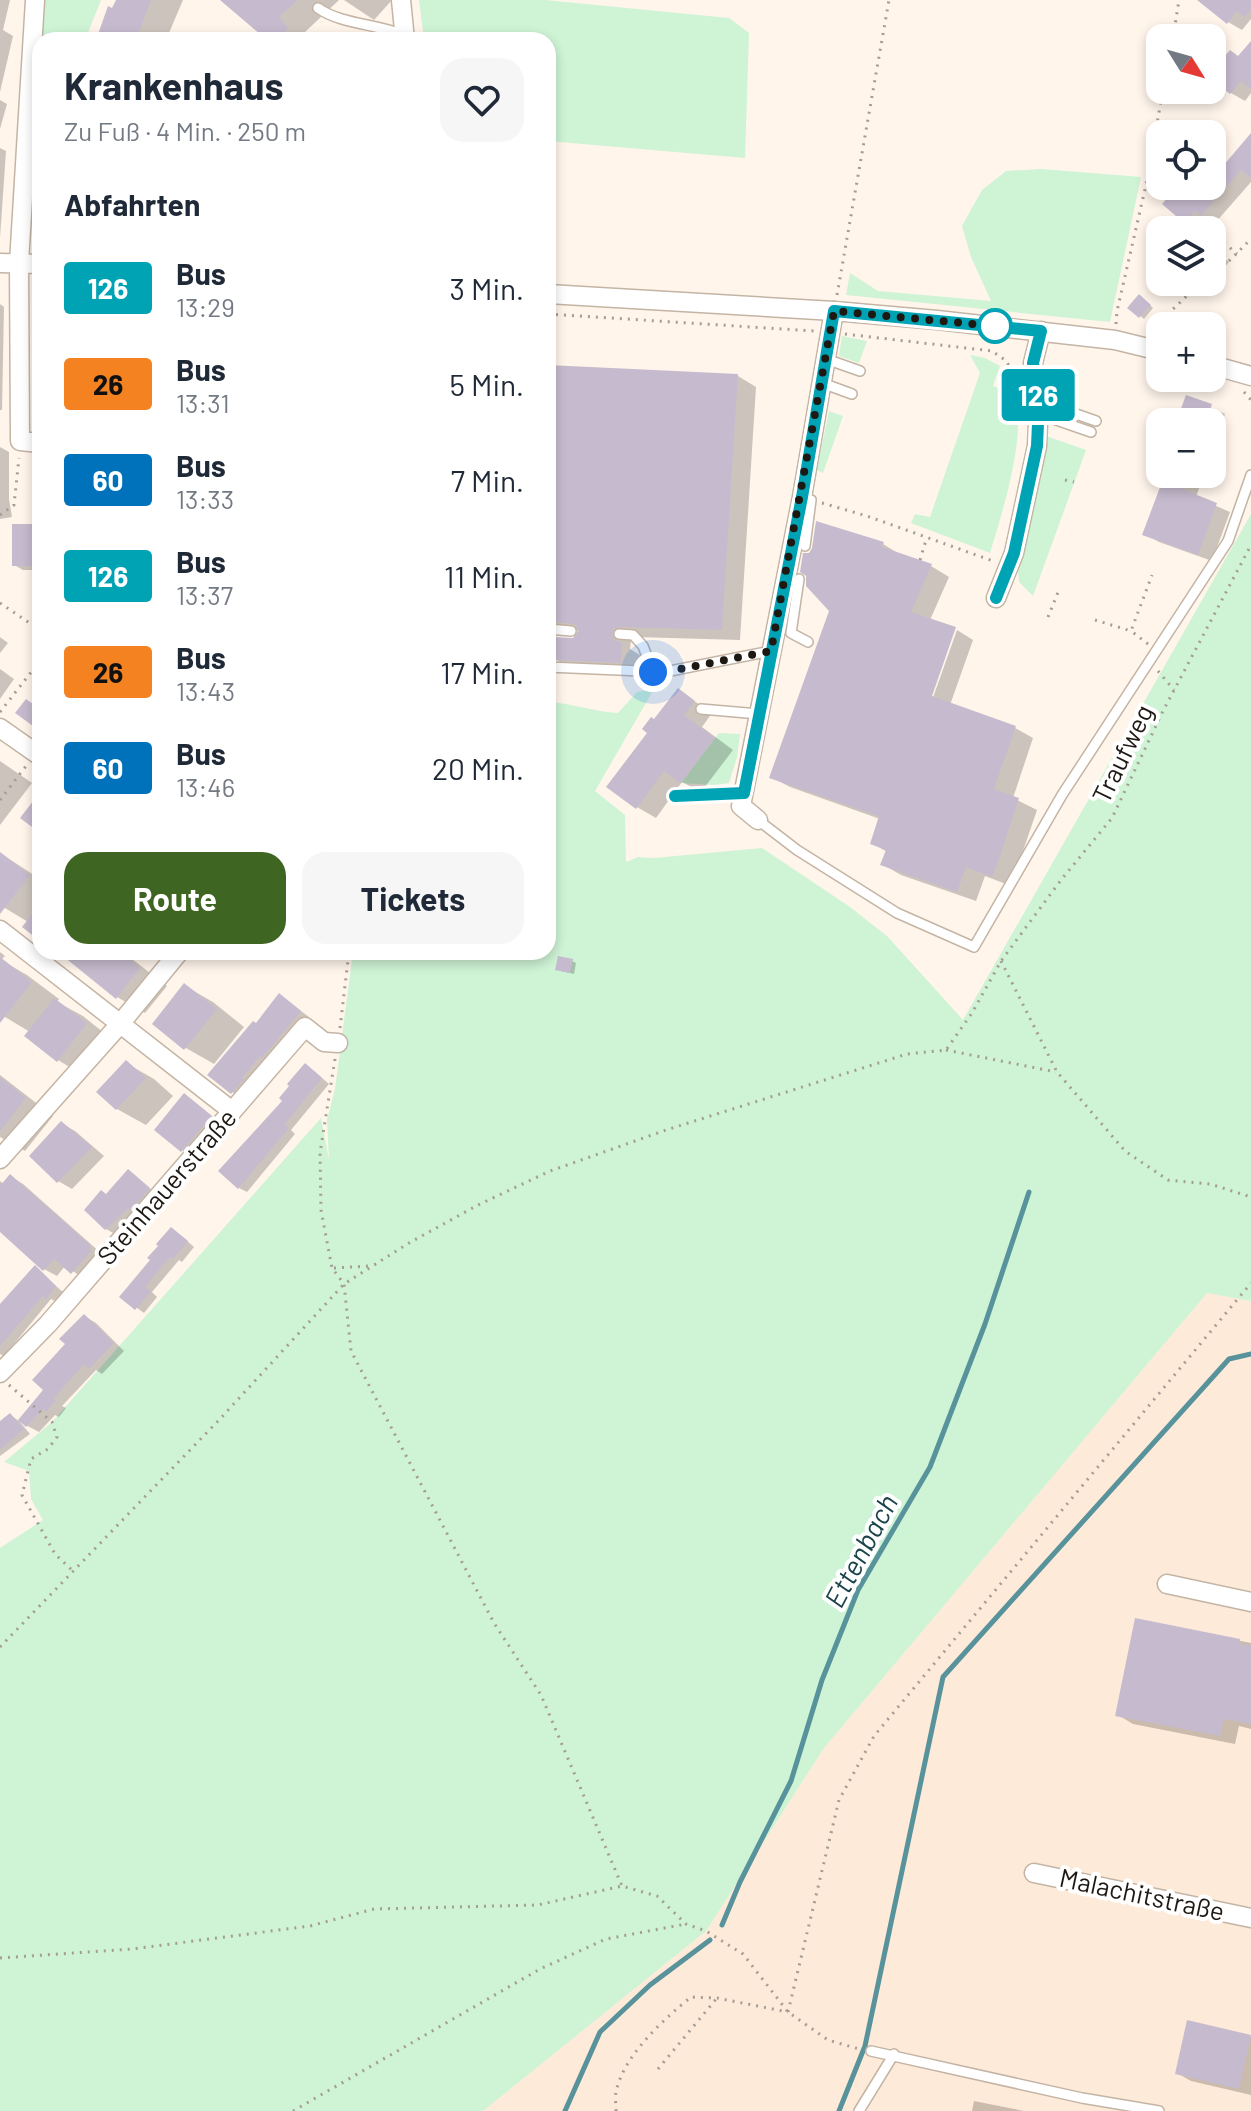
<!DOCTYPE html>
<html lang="de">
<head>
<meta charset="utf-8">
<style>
  body { margin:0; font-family:Barlow,sans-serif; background:#f6f6f7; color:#1f2937; height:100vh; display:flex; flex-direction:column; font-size:30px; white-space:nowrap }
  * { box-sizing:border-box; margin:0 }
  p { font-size:26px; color:#747a83 }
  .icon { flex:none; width:44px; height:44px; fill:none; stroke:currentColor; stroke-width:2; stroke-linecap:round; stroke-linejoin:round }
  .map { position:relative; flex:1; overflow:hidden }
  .sheet { position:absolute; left:32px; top:32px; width:524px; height:928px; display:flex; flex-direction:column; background:#fff; border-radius:24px; box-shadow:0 4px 12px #0003 }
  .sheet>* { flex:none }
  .badge { padding:0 16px; border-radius:6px; font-size:28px; line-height:52px }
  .needle { width:52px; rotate:127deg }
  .buttons { position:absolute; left:1146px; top:24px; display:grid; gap:16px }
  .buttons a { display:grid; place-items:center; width:80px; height:80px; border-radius:16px; background:#fff; box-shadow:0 4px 12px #0003; font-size:40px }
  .you { position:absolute; width:40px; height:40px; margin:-20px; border:6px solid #fff; border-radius:50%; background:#1a73e8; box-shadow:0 0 0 12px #1a73e833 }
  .map>.badge { position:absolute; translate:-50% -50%; box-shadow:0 0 0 4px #fff }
  h2 { padding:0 32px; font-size:30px; line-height:72px }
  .round { display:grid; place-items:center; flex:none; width:84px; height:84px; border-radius:24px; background:#f6f6f7 }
  .overview { display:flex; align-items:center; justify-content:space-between; height:136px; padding:0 32px }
  h1 { font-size:38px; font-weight:700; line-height:60px }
  .primary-button { display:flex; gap:16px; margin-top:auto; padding:16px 32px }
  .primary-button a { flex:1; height:92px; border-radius:24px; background:#3e6622; color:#fff; font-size:32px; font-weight:700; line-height:92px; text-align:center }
  .primary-button a+a { background:#f6f6f7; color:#1f2937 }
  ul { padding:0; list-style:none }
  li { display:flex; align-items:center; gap:24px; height:96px; padding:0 32px }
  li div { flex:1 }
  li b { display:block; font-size:30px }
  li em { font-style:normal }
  li .badge { min-width:88px; font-weight:700; text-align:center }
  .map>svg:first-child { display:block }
  .built { fill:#fdead9 }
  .green { fill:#cef3d5 }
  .shadow { fill:#0003 }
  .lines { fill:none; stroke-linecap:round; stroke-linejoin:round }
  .stream { stroke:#58939c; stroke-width:5 }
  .building { fill:#c6bbce }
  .service-casing { stroke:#c4b4a4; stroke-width:12 }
  .minor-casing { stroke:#c4b4a4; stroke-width:21 }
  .path { stroke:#a59d95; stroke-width:3; stroke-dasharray:2 6; stroke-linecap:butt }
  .service { stroke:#fff; stroke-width:9 }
  .minor { stroke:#fff; stroke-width:18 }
  .line-casing { stroke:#fff; stroke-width:18 }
  .line { stroke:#00a3b4; stroke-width:12 }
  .walk { stroke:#1e1813; stroke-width:8; stroke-dasharray:0 14.4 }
  .stop-dot { fill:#fff; stroke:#00a3b4; stroke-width:4 }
  .labels { text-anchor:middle; stroke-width:8; stroke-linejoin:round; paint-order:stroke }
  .street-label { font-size:26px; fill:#1e1813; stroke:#fff }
  .water-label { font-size:28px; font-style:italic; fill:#1b444a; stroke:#fff }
</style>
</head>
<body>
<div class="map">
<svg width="1251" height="2111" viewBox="0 0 1251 2111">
  <rect width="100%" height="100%" fill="#fff5eb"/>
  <polygon class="built" points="1207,1293 1251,1301 1251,2111 483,2111 706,1931 824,1748"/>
  <g class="green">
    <polygon points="42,0 101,0 85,40 41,40"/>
    <polygon points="419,0 545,0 729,18 749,33 745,158 548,141 548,40 424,40"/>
    <polygon points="1041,169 1141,177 1110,322 846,295 850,273 878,291 991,301 971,257 962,226 982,190 1006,171"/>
    <polygon points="842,336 867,341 859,363 839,356"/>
    <path d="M970,355l15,3 15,8 -7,20 13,5 5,-12c20,47 -7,127 -21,174l-79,-30 4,-9 15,3 50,-144z"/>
    <polygon points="829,411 843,416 823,473 817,470"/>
    <polygon points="1046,436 1086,450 1033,596 1019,582 1018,572"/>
    <path d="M1251,514v787l-44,-8 -383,455 -118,183 -223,180h-483v-563l43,-28 -12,-21 -2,-28 -25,-9 48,-40 269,-304 8,42 -2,-40 8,-31 18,-137h195v-250c24,1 46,10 70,11l19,-21 17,-3 -59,102 30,24 1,47 12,-5 16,1 108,-10 88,59 37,29 76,84z"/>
    <polygon points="719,733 740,734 737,757 729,783 713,785 681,783"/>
  </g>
  <g class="shadow">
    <polygon points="0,0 10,0 3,30 13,36 0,92"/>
    <polygon points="118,0 183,0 166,40 98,40"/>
    <polygon points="223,0 339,0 304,33 309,40 270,40"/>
    <polygon points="344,0 392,0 374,20"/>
    <polygon points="1212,0 1251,0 1251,19 1242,30 1228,22"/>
    <polygon points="1251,45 1251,93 1245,101 1231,93 1212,75 1240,58"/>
    <polygon points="0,100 7,104 0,129"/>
    <polygon points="1251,138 1251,182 1209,230 1196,230 1191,227 1165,204 1181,186 1212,186 1212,177 1215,178"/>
    <polygon points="0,148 6,151 0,238"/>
    <polygon points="1212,248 1229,262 1212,282"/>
    <polygon points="1171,282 1212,282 1208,287 1200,283 1191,295"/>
    <polygon points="1143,299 1153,308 1144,319 1130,307"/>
    <polygon points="0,304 4,307 2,410 0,410"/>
    <polygon points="548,367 738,376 756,387 740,640 636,637 631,641 630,649 640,655 639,672 572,669 554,658 576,639 580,632 565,626 548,624"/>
    <polygon points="1187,397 1225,414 1212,451 1212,422 1178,422"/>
    <polygon points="38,408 40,408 40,430 38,429"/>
    <polygon points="0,447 9,452 9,499 12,517 0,519"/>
    <polygon points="1167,474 1204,474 1196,497 1230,512 1212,561 1159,542 1145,534"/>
    <polygon points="40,526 40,570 23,570 14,565"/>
    <polygon points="883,544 901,555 931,566 949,577 930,620 955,629 953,629 926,705 930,706 957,630 973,640 950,705 1015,728 1033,738 1013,798 1037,810 1011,886 985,876 976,901 901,875 882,864 887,852 872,843 880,819 790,787 771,777"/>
    <polygon points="0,637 8,643 0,653"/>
    <polygon points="0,669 14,679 0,699"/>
    <polygon points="678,690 712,713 702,727 733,750 701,792 682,782 656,818 637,807 655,721"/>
    <polygon points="0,761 32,783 0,825"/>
    <polygon points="0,853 40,879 40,938 28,922 0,905"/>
    <polygon points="548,885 556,889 553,916 548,916"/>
    <polygon points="0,952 5,956 1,960 27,975 59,999 57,1002 83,1016 114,1041 86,1077 58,1060 30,1032 0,1014"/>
    <polygon points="58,952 123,952 167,986 145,1013 117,997"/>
    <polygon points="572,961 576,963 574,974 561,971"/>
    <polygon points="185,986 213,1002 244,1027 214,1064 186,1048 155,1024"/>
    <polygon points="288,1001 309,1017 241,1097 232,1092 257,1026"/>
    <polygon points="126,1063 154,1079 173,1096 146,1125 117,1109 99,1092"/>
    <polygon points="313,1070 329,1084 291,1130 295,1134 247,1192 239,1188"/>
    <polygon points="0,1075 53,1116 25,1151 0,1137"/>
    <polygon points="193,1101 219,1122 191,1155 182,1150"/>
    <polygon points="61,1123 75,1131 104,1156 72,1189 58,1181"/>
    <polygon points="129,1172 157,1194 115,1234 106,1229 107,1196"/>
    <polygon points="11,1177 23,1184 102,1254 85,1279 65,1266 57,1276 44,1269 0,1230 0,1181 4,1184"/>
    <polygon points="179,1234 194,1247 182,1262 179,1260 152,1292 157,1297 144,1313 122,1297"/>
    <polygon points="35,1268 63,1292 55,1301 51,1299 4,1356 0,1354 0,1308"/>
    <polygon points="84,1316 96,1323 124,1351 102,1374 96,1370 62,1406 66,1408 59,1417 55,1415 39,1432 20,1422 30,1434 0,1456 0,1424 10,1415 19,1421 46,1390 67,1344"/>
    <polygon points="1136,1620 1251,1643 1251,1729 1239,1726 1235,1744 1133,1724 1118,1715"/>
    <polygon points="1189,2022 1251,2037 1251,2095 1191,2081 1177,2073"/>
    <polygon points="974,2101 1024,2111 972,2111"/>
  </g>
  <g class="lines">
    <g class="stream">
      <polyline points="722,1925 740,1882 791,1781 822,1680 858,1590 930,1467 985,1324 1029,1192"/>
      <polyline points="565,2111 600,2032 650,1985 710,1940"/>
      <polyline points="839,2111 865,2046 943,1677 1229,1359 1251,1354"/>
    </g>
  </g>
  <g class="building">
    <polygon points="116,0 151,0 136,40 96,40 108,6 112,8"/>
    <polygon points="220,0 298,0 279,17 288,28 277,40 267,40"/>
    <polygon points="1197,0 1251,0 1251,10 1245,17 1237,11 1227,24"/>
    <polygon points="1251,41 1251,89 1241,81 1230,94 1212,80 1212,71 1230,50 1238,56"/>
    <polygon points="1251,133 1251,178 1241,170 1201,216 1195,211 1184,223 1162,204 1178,186 1212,186 1212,179"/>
    <polygon points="1139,294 1151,305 1139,318 1127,308"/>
    <polygon points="548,365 738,374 722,630 619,627 613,629 612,634 614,640 622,642 621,663 552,660 550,645 553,645 554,637 573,638 578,631 575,624 554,622 555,617 548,616"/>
    <polygon points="1186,395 1212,404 1206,422 1176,422"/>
    <polygon points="1165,474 1187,474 1182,489 1217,503 1198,555 1142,535"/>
    <polygon points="816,521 884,542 882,547 932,564 911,612 956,627 932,696 1016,726 994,789 1019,798 1000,856 992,877 966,867 957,892 880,865 886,850 870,844 879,816 769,778 829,611 806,586 806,576 800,572 803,553 809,553 812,548"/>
    <rect x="12" y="524" width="28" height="42"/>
    <polygon points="678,688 695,701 684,715 715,738 681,783 664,771 636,809 606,787 647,733 642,729 651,717 654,719"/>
    <polygon points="26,699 40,709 40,731 15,713"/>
    <polygon points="40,792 40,833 20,818"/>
    <polygon points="0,852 30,875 0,914"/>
    <polygon points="40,904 40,941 22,927"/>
    <polygon points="58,952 120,952 140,968 116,999"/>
    <polygon points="558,956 573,959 570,973 555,970"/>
    <polygon points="0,957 32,982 0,1023"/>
    <polygon points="184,983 217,1009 184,1050 152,1024"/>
    <polygon points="279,993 301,1011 262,1058 260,1056 242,1078 244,1079 231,1094 207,1075 253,1021 256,1023"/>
    <polygon points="54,998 87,1023 57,1062 24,1036"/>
    <polygon points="126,1060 146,1078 116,1110 96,1092"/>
    <polygon points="305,1063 322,1078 285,1124 289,1128 238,1189 218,1171 282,1101 279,1098 289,1086 287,1084"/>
    <polygon points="0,1077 26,1098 0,1131"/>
    <polygon points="184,1093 212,1116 181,1152 154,1130"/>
    <polygon points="61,1121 92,1147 57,1183 29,1156"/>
    <polygon points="128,1169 150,1188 131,1210 129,1208 105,1230 84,1210 101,1190 106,1194"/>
    <polygon points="10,1174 91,1246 89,1249 91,1251 71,1274 54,1259 43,1271 0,1232 0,1186"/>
    <polygon points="171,1227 188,1241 173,1259 170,1257 145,1287 151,1292 135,1310 119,1297 150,1260 147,1258 158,1246 156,1244"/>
    <polygon points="35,1265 56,1286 46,1299 43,1296 0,1346 0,1304"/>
    <polygon points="84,1314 114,1343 89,1369 84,1364 53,1399 56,1400 46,1412 43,1409 26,1427 18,1420 43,1390 32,1380 65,1344 59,1339"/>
    <polygon points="10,1413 24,1429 0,1450 0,1421"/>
    <polygon points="1135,1618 1240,1639 1239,1644 1251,1645 1251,1724 1224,1719 1220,1736 1115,1716"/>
    <polygon points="1187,2020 1251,2035 1239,2089 1175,2074"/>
  </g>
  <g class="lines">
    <g class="service-casing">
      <g id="service">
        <path d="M318,8c22,16 59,16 86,27"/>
        <polyline points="826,359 860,371"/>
        <polyline points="822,383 852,394"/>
        <polyline points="1039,401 1096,421"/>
        <polyline points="1039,414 1091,432"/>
        <polyline points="802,497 811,500 805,546"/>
        <polyline points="799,579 791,633 808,642"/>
        <polyline points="548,629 571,631"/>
        <polyline points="619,634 633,635 643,646 653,672"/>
        <polyline points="548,667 665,672 771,651"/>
        <polyline points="701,709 759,714"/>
        <polyline points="675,796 744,793"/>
        <polyline points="758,820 797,850 897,913 974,947 1062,795 1228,541 1251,475"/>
        <polyline points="871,2051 1082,2098 1159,2111"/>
        <polyline points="859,2111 894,2054"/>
      </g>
    </g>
    <g class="minor-casing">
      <g id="minor">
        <polyline points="35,0 19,263 20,441 40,443"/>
        <polyline points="401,0 405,40"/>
        <polyline points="0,263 40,264"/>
        <polyline points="548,294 834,311 937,320 1115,340 1160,351"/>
        <polyline points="1212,365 1251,376"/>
        <polyline points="996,598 1014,553 1037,446 1039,401 1033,363 1041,331"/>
        <polyline points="0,728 40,756"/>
        <polyline points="758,820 741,806 802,497 834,311"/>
        <polyline points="0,930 232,1111"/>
        <polyline points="0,1159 120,1024 179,952"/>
        <polyline points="0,1373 48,1324 305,1027 324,1042 338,1043"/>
        <polyline points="1167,1584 1251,1602"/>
        <polyline points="1034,1873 1251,1918"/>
      </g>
    </g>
    <g class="path">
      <polyline points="1173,38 1179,0"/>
      <polyline points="1197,218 1210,230"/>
      <polyline points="1212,232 1237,254"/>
      <polyline points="1212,278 1251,239"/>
      <polyline points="837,295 889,0"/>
      <polyline points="548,314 814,331"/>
      <polyline points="1116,324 1117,311 1146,185 1163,90"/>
      <polyline points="1150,331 1193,290 1208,282"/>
      <polyline points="845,334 992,351 1005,360 1017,377"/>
      <polyline points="1244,392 1251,400"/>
      <polyline points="1065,480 1074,482"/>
      <polyline points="822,503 867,516 993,561"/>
      <polyline points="0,515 14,505 19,458"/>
      <polyline points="920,560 927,537"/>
      <polyline points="0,603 40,630"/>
      <polyline points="1048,617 1059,590"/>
      <polyline points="1095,620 1131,631"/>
      <polyline points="1148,644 1131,631 1152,575"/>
      <polyline points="1158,671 1174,690"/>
      <polyline points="0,712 32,671 40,654"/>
      <polyline points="0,800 26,766"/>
      <polyline points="1001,961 1057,1072 1125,1151 1168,1180 1210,1184 1251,1197"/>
      <polyline points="340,1028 349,952"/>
      <polyline points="946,1050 1056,1072"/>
      <polyline points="335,1059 320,1153 321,1210 332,1268 344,1284 351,1351 494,1623 541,1695 622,1886"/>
      <polyline points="334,1268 370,1266"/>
      <polyline points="9,1385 52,1422 57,1437 48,1449 31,1459 22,1495 55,1554 74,1572"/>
      <polyline points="0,1647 219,1420 344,1284 409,1243 478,1205 550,1171 666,1130 907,1054 946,1050 972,1013 1001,961 1061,880 1112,818 1163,711 1251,545"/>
      <polyline points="0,1958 132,1949 310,1926 374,1909 538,1905 622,1886 657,1896 686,1924 706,1931 743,1954 788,2012 828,2040 859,2049"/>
      <polyline points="788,2012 839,1800 874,1736 1251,1283"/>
      <polyline points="658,2069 717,1998"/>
      <polyline points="293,2111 540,1969 606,1939 686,1924"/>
      <path d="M616,2111c0,-6 -1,-14 0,-19 7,-36 48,-73 75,-95l26,1 71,14"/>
    </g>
    <use href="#service" class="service"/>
    <use href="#minor" class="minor"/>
  </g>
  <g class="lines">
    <g class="line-casing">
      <polyline id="line" points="675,796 744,793 802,497 834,311 1041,331 1033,363 1039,401 1037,446 1014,553 996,598"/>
    </g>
    <use href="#line" class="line"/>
    <polyline class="walk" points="653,672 665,672 771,651 834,311 995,326"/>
  </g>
  <circle class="stop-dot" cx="995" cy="326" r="16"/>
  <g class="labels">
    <g class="street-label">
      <text transform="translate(1123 754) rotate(-64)" y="9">Traufweg</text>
      <text transform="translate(167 1187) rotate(-49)" y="9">Steinhauerstraße</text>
      <text transform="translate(1142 1895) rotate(12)" y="9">Malachitstraße</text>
    </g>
    <g class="water-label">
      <text transform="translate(861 1551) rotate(-62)" y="10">Ettenbach</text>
    </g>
  </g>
</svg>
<div class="buttons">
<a><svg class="needle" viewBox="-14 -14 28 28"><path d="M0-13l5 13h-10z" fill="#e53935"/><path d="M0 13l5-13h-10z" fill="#747a83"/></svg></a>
<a><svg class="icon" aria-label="locate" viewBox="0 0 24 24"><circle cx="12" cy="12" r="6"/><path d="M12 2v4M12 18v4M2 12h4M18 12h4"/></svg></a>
<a><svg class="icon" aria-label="layers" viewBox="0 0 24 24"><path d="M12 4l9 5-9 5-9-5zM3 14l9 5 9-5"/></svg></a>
<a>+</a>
<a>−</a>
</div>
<div class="you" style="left:653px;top:672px"></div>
<b class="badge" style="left:1038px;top:395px;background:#00a3b4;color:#fff">126</b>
<section class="sheet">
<div class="overview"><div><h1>Krankenhaus</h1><p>Zu Fuß · 4 Min. · 250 m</p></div><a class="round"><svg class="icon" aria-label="heart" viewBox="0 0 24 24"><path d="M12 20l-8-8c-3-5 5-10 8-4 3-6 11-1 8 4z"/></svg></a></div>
<h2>Abfahrten</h2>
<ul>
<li><span class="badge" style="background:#00a3b4;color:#fff">126</span><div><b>Bus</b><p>13:29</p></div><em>3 Min.</em></li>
<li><span class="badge" style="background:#f58220;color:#111">26</span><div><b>Bus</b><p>13:31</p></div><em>5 Min.</em></li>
<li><span class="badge" style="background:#0072bc;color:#fff">60</span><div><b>Bus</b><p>13:33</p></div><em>7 Min.</em></li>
<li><span class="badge" style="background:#00a3b4;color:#fff">126</span><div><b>Bus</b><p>13:37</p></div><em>11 Min.</em></li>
<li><span class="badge" style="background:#f58220;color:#111">26</span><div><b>Bus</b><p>13:43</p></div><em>17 Min.</em></li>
<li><span class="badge" style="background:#0072bc;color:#fff">60</span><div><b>Bus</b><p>13:46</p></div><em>20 Min.</em></li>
</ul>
<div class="primary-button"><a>Route</a><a>Tickets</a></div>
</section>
</div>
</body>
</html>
